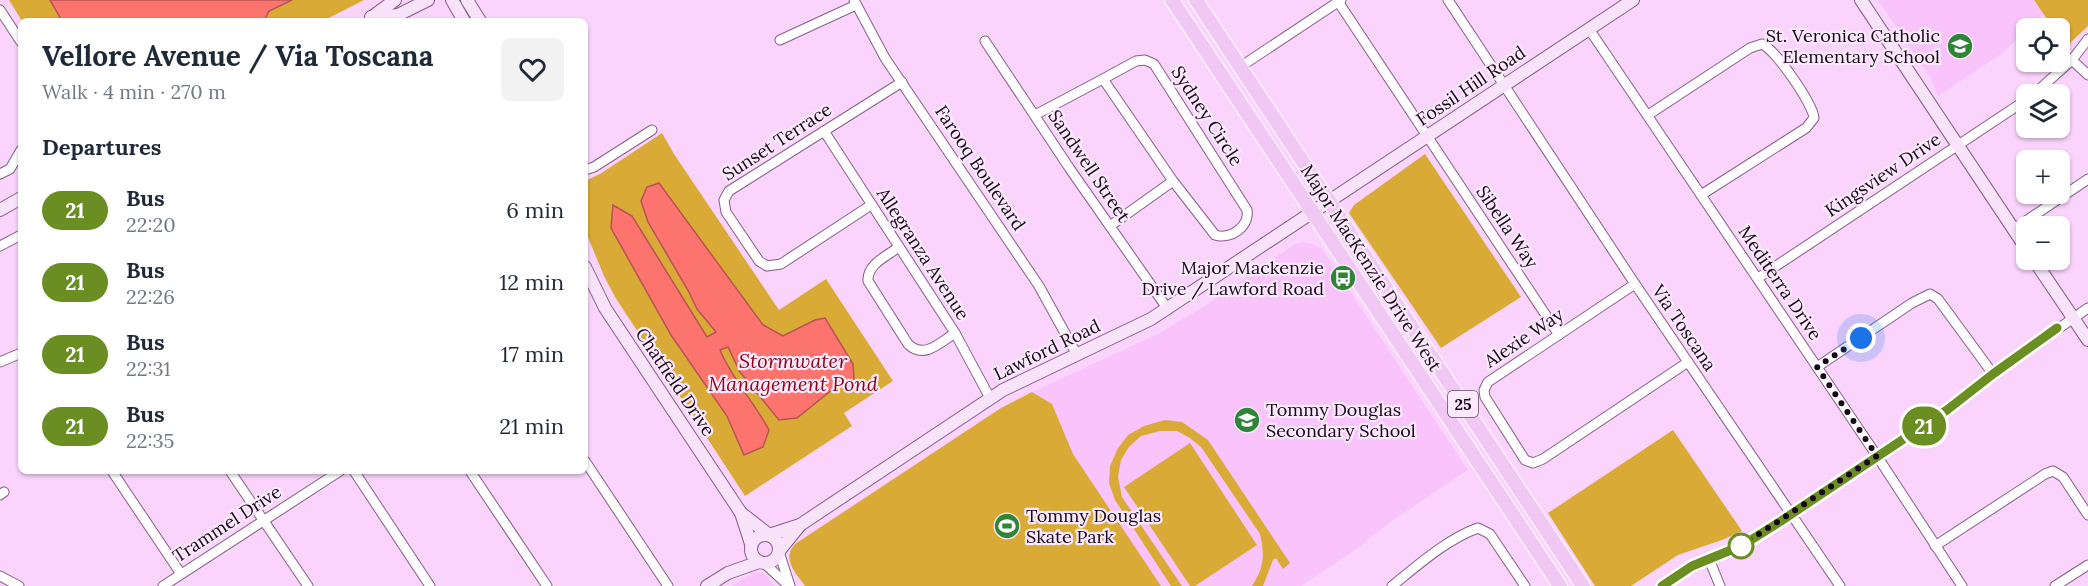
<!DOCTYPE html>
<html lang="en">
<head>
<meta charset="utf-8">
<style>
  body { margin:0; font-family:Lora,serif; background:#f2f2f3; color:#1f2937; height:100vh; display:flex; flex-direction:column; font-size:22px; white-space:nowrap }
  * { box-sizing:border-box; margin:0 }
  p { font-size:20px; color:#747a83 }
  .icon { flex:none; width:33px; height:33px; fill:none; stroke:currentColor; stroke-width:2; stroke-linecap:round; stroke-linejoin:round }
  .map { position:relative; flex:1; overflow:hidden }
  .details { position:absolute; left:18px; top:18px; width:570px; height:456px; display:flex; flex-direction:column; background:#fff; border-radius:9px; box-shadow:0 2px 4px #0004 }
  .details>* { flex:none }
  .badge { padding:0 12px; border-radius:20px; font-size:21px; line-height:39px }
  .buttons { position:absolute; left:2016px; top:18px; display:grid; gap:12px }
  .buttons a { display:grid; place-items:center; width:54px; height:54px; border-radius:9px; background:#fff; box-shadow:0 2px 4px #0004; font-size:30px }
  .you { position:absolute; width:30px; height:30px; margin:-15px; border:4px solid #fff; border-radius:50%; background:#1a73e8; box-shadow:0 0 0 9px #1a73e833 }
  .map>.badge { position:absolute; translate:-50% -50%; box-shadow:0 0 0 3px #fff }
  h2 { padding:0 24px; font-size:22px; line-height:54px }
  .round { display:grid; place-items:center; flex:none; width:63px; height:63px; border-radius:9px; background:#f2f2f3 }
  .summary { display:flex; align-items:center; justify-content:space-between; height:102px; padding:0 24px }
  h1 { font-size:28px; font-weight:800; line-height:45px }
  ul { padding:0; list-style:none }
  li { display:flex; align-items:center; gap:18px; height:72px; padding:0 24px }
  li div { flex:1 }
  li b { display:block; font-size:22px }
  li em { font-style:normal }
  li .badge { min-width:66px; font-weight:700; text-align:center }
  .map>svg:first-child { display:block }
  .built { fill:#f8c4fb }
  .green { fill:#daaa36 }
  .water { fill:#fd746e; stroke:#b85354; stroke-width:1.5 }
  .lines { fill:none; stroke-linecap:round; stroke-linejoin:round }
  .street-casing { stroke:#865d88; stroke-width:11 }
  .secondary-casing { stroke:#865d88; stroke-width:14 }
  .primary-casing { stroke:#fff; stroke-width:16 }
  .street { stroke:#fff; stroke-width:9 }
  .secondary { stroke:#f8e3fa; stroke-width:12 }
  .primary { stroke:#f1c7f4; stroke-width:14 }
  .line-casing { stroke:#fff; stroke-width:14 }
  .line { stroke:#6b8e23; stroke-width:9 }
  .walk { stroke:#170718; stroke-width:6; stroke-dasharray:0 10.8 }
  .stop-dot { fill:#fff; stroke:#6b8e23; stroke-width:3 }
  .labels { text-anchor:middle; stroke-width:4.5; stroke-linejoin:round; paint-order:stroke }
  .shield { fill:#fce9fd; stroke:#5c4b5d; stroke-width:1.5 }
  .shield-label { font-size:16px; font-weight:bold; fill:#170718 }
  .poi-label { font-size:18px; fill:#170718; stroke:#fce9fd; text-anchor:end }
  .street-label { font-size:18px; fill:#170718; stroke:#fce9fd }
  .water-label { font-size:20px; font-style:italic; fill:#890415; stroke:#fce9fd }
</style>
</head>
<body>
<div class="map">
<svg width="2088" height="586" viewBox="0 0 2088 586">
  <rect width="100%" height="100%" fill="#fad4fc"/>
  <g class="built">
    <polygon points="1878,0 2034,0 2044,14 2001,54 1938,96 1931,79"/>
    <polygon points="1302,242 1313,244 1322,249 1468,470 1392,521 1348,555 1301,586 1161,586 1073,454 1052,404 1032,392 1160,333 1206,305 1295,244"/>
    <polygon points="755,572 766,575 774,586 731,586"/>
  </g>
  <g class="green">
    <polygon points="9,0 364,0 323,21 22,21"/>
    <polygon points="2034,0 2088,0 2088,26 2071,42 2068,51 2060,38 2060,28 2053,28"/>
    <polygon points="662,133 674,154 779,310 826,279 893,381 844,413 852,426 745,496 615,297 604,276 585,230 585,181 600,174"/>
    <polygon points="1425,154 1521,297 1441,348 1349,213 1354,205"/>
    <path d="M1032,392l20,12 21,50 88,132h-356c-9,-13 -24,-27 -10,-42l206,-136z"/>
    <path d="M1165,420l17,2 26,18 82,123 -7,6 -7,-11 -3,2 -10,26h-11c12,-19 13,-29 8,-52l-59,-87 -11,-9 -13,-7h-17l-19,5 -12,11 -8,13 -3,17 4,20 60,89h-11l-56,-86 -6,-17 1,-17 8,-18 10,-13 16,-9z"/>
    <polygon points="1673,430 1742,531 1722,540 1678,555 1631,586 1595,586 1548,513"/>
    <polygon points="1190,443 1257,545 1195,586 1190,586 1124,487"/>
  </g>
  <g class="water">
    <polygon points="50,0 292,0 269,11 264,21 62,21"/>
    <path d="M659,183l104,142 20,11 32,-16 10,-2 28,46 1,16 -11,1 -46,37 -18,2 -39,-48 -12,-25 -8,3c12,29 34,52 49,80l-6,17 -19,8 -17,-39 -56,-81 -60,-107 2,-23 19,11 75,121 9,-5 -19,-23 -8,-17 -41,-70 -7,-21 6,-14z"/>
  </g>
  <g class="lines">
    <g class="street-casing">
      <g id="street">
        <polyline points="854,0 885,58 1039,286 1077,355"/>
        <polyline points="1337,0 1559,335"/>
        <polyline points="1448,0 1635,284 1840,586"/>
        <polyline points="0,10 21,42"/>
        <polyline points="1589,29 1877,456 1962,586"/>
        <polyline points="780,40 856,5"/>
        <polyline points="985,41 1070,169 1167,308"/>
        <polyline points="2072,60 2088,75"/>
        <polyline points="1240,67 1341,0"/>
        <polyline points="2034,94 2072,60 2088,39"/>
        <polyline points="1035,115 1103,79"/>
        <path d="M1648,115l102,-67 12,-4c13,5 51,60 52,74l-8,10 -105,67"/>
        <polyline points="824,131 955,333 990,398"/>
        <polyline points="585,170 594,167 652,130"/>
        <polyline points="0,174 10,169 21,150"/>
        <polyline points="871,205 781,264 767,266 759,261 726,212 724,200 729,191 902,82"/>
        <path d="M1110,226l63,-45 42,54c16,5 35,-9 32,-25l-93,-146 -9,-4 -9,1 -33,18 70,102"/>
        <polyline points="2014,229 2088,179"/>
        <polyline points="0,246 21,235"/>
        <path d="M899,247c-12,9 -32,17 -31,34l40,63c16,16 33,-2 47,-11"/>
        <polyline points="1758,278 2026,100"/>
        <polyline points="1635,284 1488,382 1484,390 1485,397 1525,460 1533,463 1543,459 1688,362"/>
        <polyline points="0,362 21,353"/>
        <polyline points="1817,367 1912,303 1930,294 1938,299 1993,374"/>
        <polyline points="585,461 668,586"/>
        <polyline points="112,471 181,574"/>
        <polyline points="230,471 308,586"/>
        <polyline points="354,471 430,586"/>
        <polyline points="470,471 547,586"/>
        <polyline points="0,495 4,492"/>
        <polyline points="1935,546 2045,474 2053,471 2063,477 2088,515"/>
        <polyline points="779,552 790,586"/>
        <polyline points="1709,559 1720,586"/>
        <polyline points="764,563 789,586"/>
        <polyline points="0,576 19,586"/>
        <polyline points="163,586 340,471"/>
        <path d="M1392,586c26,-21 55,-47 86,-58l12,6 35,52"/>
        <polyline points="1662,586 1684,570 1743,545 1781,521 1947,410 1993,374 2088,308"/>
        <polyline points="2055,586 2088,565"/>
      </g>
    </g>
    <g class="secondary-casing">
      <g id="secondary">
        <polyline points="452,0 464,21"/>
        <polyline points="467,0 480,21"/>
        <polyline points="1861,0 2026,248"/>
        <polyline points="371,17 398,15 428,0"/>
        <polyline points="372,17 395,0"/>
        <polyline points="0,210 21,198"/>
        <polyline points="2034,260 2088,340"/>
        <polyline points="585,267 605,308 741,513 751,544"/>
        <polyline points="741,513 768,534"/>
        <circle cx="765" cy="549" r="14"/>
        <polyline points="769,535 800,525 1003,390 1151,319 1633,0"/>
        <polyline points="779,551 800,525"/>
        <polyline points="707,586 728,573 759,562"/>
      </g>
    </g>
    <g class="primary-casing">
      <g id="primary">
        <polyline points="1172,0 1560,586"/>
        <polyline points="1196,0 1583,586"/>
      </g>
    </g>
    <use href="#street" class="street"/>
    <use href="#secondary" class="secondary"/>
    <use href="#primary" class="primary"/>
  </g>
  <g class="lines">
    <g class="line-casing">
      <polyline id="line" points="1662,586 1692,566 1743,545 1781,521 1947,410 1993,374 2057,328"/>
    </g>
    <use href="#line" class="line"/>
    <polyline class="walk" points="1741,546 1877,456 1817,367 1861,338"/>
  </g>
  <defs>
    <g id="school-disc" transform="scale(1.35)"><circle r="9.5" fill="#2d8535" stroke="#fce9fd"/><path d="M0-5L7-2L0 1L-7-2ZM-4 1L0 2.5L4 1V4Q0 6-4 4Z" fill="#fff"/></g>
    <g id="bus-disc" transform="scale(1.35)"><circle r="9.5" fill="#2d8535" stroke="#fce9fd"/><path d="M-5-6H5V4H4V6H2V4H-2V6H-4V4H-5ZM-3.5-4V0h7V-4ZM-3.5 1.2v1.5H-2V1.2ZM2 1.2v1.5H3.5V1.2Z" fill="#fff"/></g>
    <g id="stadium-disc" transform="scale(1.35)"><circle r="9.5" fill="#2d8535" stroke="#fce9fd"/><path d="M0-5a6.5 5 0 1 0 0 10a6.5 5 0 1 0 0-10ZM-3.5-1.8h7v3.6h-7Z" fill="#fff"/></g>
  </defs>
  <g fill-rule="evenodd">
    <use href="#school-disc" x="1960" y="46"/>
    <use href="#bus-disc" x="1343" y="278"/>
    <use href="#school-disc" x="1247" y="420"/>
    <use href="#stadium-disc" x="1007" y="526"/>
  </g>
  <circle class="stop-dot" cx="1741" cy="546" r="12"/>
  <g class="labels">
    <rect class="shield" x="1448" y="391" width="30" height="26" rx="4.5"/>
    <g class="shield-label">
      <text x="1463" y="410">25</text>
    </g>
    <g class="poi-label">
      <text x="1940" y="42">St. Veronica Catholic<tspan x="1940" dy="21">Elementary School</tspan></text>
      <text x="1324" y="274">Major Mackenzie<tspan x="1324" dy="21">Drive / Lawford Road</tspan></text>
      <text x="1266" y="416" text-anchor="start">Tommy Douglas<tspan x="1266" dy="21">Secondary School</tspan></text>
      <text x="1026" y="522" text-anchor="start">Tommy Douglas<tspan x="1026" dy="21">Skate Park</tspan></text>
    </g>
    <g class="street-label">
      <text transform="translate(1471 86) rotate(-34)" y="6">Fossil Hill Road</text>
      <text transform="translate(1207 116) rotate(57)" y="6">Sydney Circle</text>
      <text transform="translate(777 142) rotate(-33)" y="6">Sunset Terrace</text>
      <text transform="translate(1089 166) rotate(56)" y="6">Sandwell Street</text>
      <text transform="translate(980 168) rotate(56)" y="6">Farooq Boulevard</text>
      <text transform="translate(1883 175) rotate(-34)" y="6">Kingsview Drive</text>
      <text transform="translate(1507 227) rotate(56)" y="6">Sibella Way</text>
      <text transform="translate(923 254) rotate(57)" y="6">Allegranza Avenue</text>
      <text transform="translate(1371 268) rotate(57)" y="6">Major MacKenzie Drive West</text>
      <text transform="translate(1780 283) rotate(56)" y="6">Mediterra Drive</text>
      <text transform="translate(1684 328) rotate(56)" y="6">Via Toscana</text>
      <text transform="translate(1524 338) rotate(-34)" y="6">Alexie Way</text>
      <text transform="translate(1047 350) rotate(-26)" y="6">Lawford Road</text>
      <text transform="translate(675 382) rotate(56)" y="6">Chatfield Drive</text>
      <text transform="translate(227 524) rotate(-33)" y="6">Trammel Drive</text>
    </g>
    <g class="water-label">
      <text x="793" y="368">Stormwater<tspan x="793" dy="23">Management Pond</tspan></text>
    </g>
  </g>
</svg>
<div class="buttons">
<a><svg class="icon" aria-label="locate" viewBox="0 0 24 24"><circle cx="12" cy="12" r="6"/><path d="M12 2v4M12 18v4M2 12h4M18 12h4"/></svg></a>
<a><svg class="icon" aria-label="layers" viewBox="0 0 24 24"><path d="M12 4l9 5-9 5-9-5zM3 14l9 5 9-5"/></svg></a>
<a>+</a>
<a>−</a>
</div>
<div class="you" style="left:1861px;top:338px"></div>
<b class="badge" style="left:1924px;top:426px;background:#6b8e23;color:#fff">21</b>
<section class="details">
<div class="summary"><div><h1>Vellore Avenue / Via Toscana</h1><p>Walk · 4 min · 270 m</p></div><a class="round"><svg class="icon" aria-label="heart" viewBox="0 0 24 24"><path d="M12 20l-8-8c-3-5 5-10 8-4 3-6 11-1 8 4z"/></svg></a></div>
<h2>Departures</h2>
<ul>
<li><span class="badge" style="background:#6b8e23;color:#fff">21</span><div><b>Bus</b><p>22:20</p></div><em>6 min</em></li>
<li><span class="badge" style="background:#6b8e23;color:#fff">21</span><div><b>Bus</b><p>22:26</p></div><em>12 min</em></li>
<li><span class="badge" style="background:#6b8e23;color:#fff">21</span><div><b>Bus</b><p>22:31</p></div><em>17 min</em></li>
<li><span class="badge" style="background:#6b8e23;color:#fff">21</span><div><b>Bus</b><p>22:35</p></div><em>21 min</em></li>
</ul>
</section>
</div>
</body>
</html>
